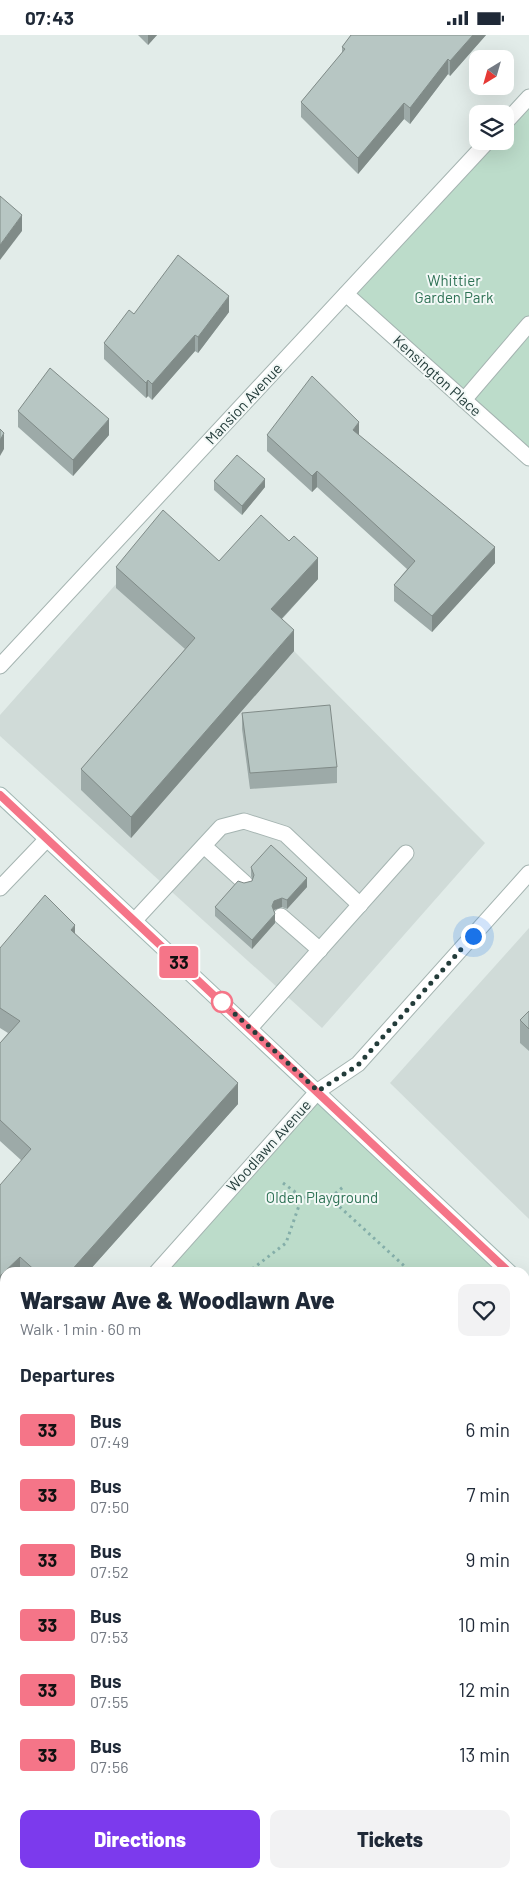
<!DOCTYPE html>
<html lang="en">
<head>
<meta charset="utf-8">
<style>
  body { margin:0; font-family:Barlow,sans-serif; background:#f2f2f3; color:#1f2937; height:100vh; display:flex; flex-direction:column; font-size:19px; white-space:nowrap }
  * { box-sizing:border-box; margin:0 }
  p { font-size:16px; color:#747a83 }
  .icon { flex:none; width:28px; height:28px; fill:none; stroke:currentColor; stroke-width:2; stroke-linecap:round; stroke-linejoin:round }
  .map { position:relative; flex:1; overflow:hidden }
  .panel { position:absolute; left:0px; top:1232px; width:530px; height:611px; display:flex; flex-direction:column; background:#fff; border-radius:15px 15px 0 0; box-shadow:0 5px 20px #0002 }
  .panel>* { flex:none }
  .badge { padding:0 10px; border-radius:4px; font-size:18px; line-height:32px }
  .needle { width:32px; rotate:217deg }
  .tools { position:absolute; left:469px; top:15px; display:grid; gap:10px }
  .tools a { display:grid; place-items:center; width:45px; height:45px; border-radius:10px; background:#fff; box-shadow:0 5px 20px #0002; font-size:25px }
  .you { position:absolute; width:25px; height:25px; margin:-12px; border:4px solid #fff; border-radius:50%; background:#1a73e8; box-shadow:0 0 0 8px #1a73e833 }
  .map>.badge { position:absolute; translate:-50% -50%; box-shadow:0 0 0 2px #fff }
  h2 { padding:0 20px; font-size:19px; line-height:45px }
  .round { display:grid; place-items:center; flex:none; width:52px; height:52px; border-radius:10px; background:#f2f2f3 }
  .summary { display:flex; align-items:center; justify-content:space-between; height:85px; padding:0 20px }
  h1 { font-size:24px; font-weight:800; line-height:38px }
  .button { display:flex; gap:10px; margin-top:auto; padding:10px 20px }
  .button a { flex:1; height:58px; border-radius:10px; background:#7c3aed; color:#fff; font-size:20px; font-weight:800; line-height:58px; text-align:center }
  .button a+a { background:#f2f2f3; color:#1f2937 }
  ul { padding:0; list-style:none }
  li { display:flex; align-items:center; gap:15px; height:65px; padding:0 20px }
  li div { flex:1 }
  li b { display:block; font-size:19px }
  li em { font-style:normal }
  li .badge { min-width:55px; font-weight:700; text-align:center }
  .status { display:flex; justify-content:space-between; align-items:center; height:35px; padding:0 25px; background:#fff; direction:ltr }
  .status svg { height:14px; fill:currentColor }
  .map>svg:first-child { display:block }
  .built { fill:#d0dbd8 }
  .green { fill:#bcdcca }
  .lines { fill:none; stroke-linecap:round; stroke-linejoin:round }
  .service-casing { stroke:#a5b4b1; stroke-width:17 }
  .minor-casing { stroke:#a5b4b1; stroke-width:17 }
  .secondary-casing { stroke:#a1b7b3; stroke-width:17 }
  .path { stroke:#84aea9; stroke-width:3; stroke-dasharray:2.5 4; stroke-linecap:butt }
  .service { stroke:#fff; stroke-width:15 }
  .minor { stroke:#fff; stroke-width:15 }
  .secondary { stroke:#fff; stroke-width:15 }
  .wall { fill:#9daaa8 }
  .shaded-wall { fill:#808b88 }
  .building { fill:#b7c6c3; stroke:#808b88 }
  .line-casing { stroke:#fff; stroke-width:11 }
  .line { stroke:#f57588; stroke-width:8 }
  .walk { stroke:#233c3a; stroke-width:5; stroke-dasharray:0 9 }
  .stop-dot { fill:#fff; stroke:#f57588; stroke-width:2.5 }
  .labels { text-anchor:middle; stroke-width:4; stroke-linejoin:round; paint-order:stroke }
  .park-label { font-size:15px; fill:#2e7255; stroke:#f2f8f6 }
  .street-label { font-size:15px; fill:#233c3a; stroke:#f2f8f6 }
</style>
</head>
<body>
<div class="status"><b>07:43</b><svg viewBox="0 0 49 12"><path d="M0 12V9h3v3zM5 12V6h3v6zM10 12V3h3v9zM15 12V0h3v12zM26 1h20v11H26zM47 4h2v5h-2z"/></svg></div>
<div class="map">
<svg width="529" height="1843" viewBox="0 0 529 1843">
  <rect width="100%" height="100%" fill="#e2ece9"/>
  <g class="built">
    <polygon points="163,496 294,616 485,808 322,993 0,701 0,680"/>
    <polygon points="529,893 529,1184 390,1048"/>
  </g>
  <g class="green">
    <polygon points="529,62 529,423 346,259 488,106 505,106 505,88"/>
    <polygon points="318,1056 499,1227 492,1238 156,1238"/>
    <polygon points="5,1408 5,1603 0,1599 0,1413"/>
  </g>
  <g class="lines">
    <g class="service-casing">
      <g id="service">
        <polyline points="464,365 529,289"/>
        <polyline points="204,811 245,848"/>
        <polyline points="0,853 47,804"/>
        <polyline points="281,881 320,915"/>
        <polyline points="135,885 221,792 244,786 285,799 360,870"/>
        <polyline points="250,993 406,818"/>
      </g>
    </g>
    <g class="minor-casing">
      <g id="minor">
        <polyline points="505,88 529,62"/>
        <polyline points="346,259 529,423"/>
        <polyline points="0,631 488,106"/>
        <polyline points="156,1238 318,1056 358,1029 529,838"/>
        <polyline points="0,1413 5,1408"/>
        <polyline points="525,1587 529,1583"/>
        <polyline points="298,1843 302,1839"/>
      </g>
    </g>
    <g class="secondary-casing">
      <g id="secondary">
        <polyline points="0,760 510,1238"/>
        <polyline points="525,1252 529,1256"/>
      </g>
    </g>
    <g class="path">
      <polyline points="283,1148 302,1162 330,1163 343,1152"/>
      <polyline points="330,1163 412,1238"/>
      <polyline points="247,1238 286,1208 302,1162"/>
      <polyline points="0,1495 5,1496"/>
      <polyline points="525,1544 529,1539"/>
    </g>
    <use href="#service" class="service"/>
    <use href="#minor" class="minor"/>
    <use href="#secondary" class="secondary"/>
  </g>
  <g class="wall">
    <polygon points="138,0 157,0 148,10"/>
    <polygon points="351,0 486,0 450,41 448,39 410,89 404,84 358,139 301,82 301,67 342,18 342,12"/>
    <polygon points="229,277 198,318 195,316 152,365 148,361 146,363 104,324 104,308 134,279"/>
    <polygon points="18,376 109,400 73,441 18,392"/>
    <polygon points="267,400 359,400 495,528 432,597 394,566 394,550 407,534 317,452 312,457 267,416"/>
    <polygon points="214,446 265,452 242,480 214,455"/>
    <polygon points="289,506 318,544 282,584 294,616 131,803 81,755 81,734 185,614 116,553 116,532 219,526"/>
    <polygon points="242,678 337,732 337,748 250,754 242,694"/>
    <polygon points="251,832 307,852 287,874 282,872 274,875 274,876 275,888 252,914 215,881 215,872 244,848 252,846 252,844 251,841"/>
    <polygon points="75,899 238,1069 87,1238 5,1238 21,1125 0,1106 0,1008 8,998 0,993 0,913"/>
    <polygon points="529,976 529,1016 520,1008 520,985"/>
    <polygon points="68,1839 162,1839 167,1843 68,1843"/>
    <polygon points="397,1839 525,1839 529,1843 393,1843"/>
  </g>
  <g class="shaded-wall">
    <polygon points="148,0 157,0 148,10"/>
    <polygon points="473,0 486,0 450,41 450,26"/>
    <polygon points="448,24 448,39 410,89 410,73"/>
    <polygon points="404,68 404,84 358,139 358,123"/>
    <polygon points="22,180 22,196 0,225 0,210"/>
    <polygon points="229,261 229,277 198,318 198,302"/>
    <polygon points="195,300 195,316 152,365 152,349"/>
    <polygon points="148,345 148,361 146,363 146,348"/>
    <polygon points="109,384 109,400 73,441 73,425"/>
    <polygon points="359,387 359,403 353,395"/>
    <polygon points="4,398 4,414 0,421 0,405"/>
    <polygon points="317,436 317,452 312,457 312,441"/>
    <polygon points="265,444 265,452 242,480 242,471"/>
    <polygon points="495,512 495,528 432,597 432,581"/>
    <polygon points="318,523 318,544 271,595 271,574"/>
    <polygon points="294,595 294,616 131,803 131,782"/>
    <polygon points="307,843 307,852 287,874 287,865"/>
    <polygon points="282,863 282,872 274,875 272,880 272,871 274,866"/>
    <polygon points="275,879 275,888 252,914 252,905"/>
    <polygon points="75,890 75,910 71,895"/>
    <polygon points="238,1048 238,1069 87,1238 69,1238"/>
    <polygon points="20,1222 20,1238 5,1238 5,1256 0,1261 0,1241"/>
    <polygon points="5,1668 5,1684 0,1689 0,1673"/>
    <polygon points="469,1839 471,1839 471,1843 466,1843"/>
  </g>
  <g class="building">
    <polygon points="351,0 473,0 450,26 448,24 410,73 404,68 358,123 301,67 345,14 342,12"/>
    <polygon points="0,161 22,180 0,210"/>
    <polygon points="178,220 229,261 198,302 195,300 152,349 148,345 146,348 104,308 129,275 134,279"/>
    <polygon points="50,333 109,384 73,425 18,376"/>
    <polygon points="312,341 359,387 353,395 495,512 432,581 394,550 415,526 317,436 312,441 267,400"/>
    <polygon points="0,394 4,398 0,405"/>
    <polygon points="237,420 265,444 242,471 214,446"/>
    <polygon points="163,475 219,526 261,480 289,506 294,501 318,523 271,574 294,595 131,782 81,734 195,603 116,532"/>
    <polygon points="330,670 337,732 250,738 242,678"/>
    <polygon points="271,810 307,843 287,865 282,863 274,866 272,871 275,879 252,905 215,872 238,846 244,848 252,846 254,840 251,832"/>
    <polygon points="45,860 75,890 71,895 238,1048 69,1238 38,1238 20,1222 0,1241 0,1150 31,1114 0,1085 0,1008 20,986 0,973 0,913"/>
    <polygon points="529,976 529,994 520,985"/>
    <polygon points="0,1596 5,1600 5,1668 0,1673"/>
    <polygon points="529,1683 529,1843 479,1843 473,1839 525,1839 525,1688"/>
    <polygon points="79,1839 162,1839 167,1843 80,1843 82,1841"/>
    <polygon points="397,1839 469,1839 466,1843 393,1843"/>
  </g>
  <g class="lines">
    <g class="line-casing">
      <polyline id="line" points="0,760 510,1238"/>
    </g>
    <use href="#line" class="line"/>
    <polyline class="walk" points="222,967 318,1056 358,1030 473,901"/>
  </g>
  <circle class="stop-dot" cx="222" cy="967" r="10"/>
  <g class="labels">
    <g class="park-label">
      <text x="454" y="251">Whittier<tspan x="454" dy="17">Garden Park</tspan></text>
      <text x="322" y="1168">Olden Playground</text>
    </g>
    <g class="street-label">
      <text transform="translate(437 341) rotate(42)" y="5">Kensington Place</text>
      <text transform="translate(244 369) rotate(-47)" y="5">Mansion Avenue</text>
      <text transform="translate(269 1111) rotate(-48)" y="5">Woodlawn Avenue</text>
    </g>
  </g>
</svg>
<div class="tools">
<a><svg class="needle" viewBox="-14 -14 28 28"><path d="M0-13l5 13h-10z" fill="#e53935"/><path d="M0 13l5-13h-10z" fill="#747a83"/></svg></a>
<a><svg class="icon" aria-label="layers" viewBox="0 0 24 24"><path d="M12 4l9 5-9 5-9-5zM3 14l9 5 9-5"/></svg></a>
</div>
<div class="you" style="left:473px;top:901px"></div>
<b class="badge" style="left:179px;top:927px;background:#f57588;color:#111">33</b>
<section class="panel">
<div class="summary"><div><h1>Warsaw Ave &amp; Woodlawn Ave</h1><p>Walk · 1 min · 60 m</p></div><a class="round"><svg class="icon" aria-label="heart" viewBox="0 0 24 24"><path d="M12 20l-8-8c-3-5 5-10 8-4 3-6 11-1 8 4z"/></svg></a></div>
<h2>Departures</h2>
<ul>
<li><span class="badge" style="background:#f57588;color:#111">33</span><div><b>Bus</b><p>07:49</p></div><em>6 min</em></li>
<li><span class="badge" style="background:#f57588;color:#111">33</span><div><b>Bus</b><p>07:50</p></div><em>7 min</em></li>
<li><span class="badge" style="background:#f57588;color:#111">33</span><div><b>Bus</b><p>07:52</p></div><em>9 min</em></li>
<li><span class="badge" style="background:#f57588;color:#111">33</span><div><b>Bus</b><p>07:53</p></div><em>10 min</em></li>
<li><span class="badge" style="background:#f57588;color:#111">33</span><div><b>Bus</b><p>07:55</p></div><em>12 min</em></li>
<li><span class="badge" style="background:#f57588;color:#111">33</span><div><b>Bus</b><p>07:56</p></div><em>13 min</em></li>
</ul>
<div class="button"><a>Directions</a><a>Tickets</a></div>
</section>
</div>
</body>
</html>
